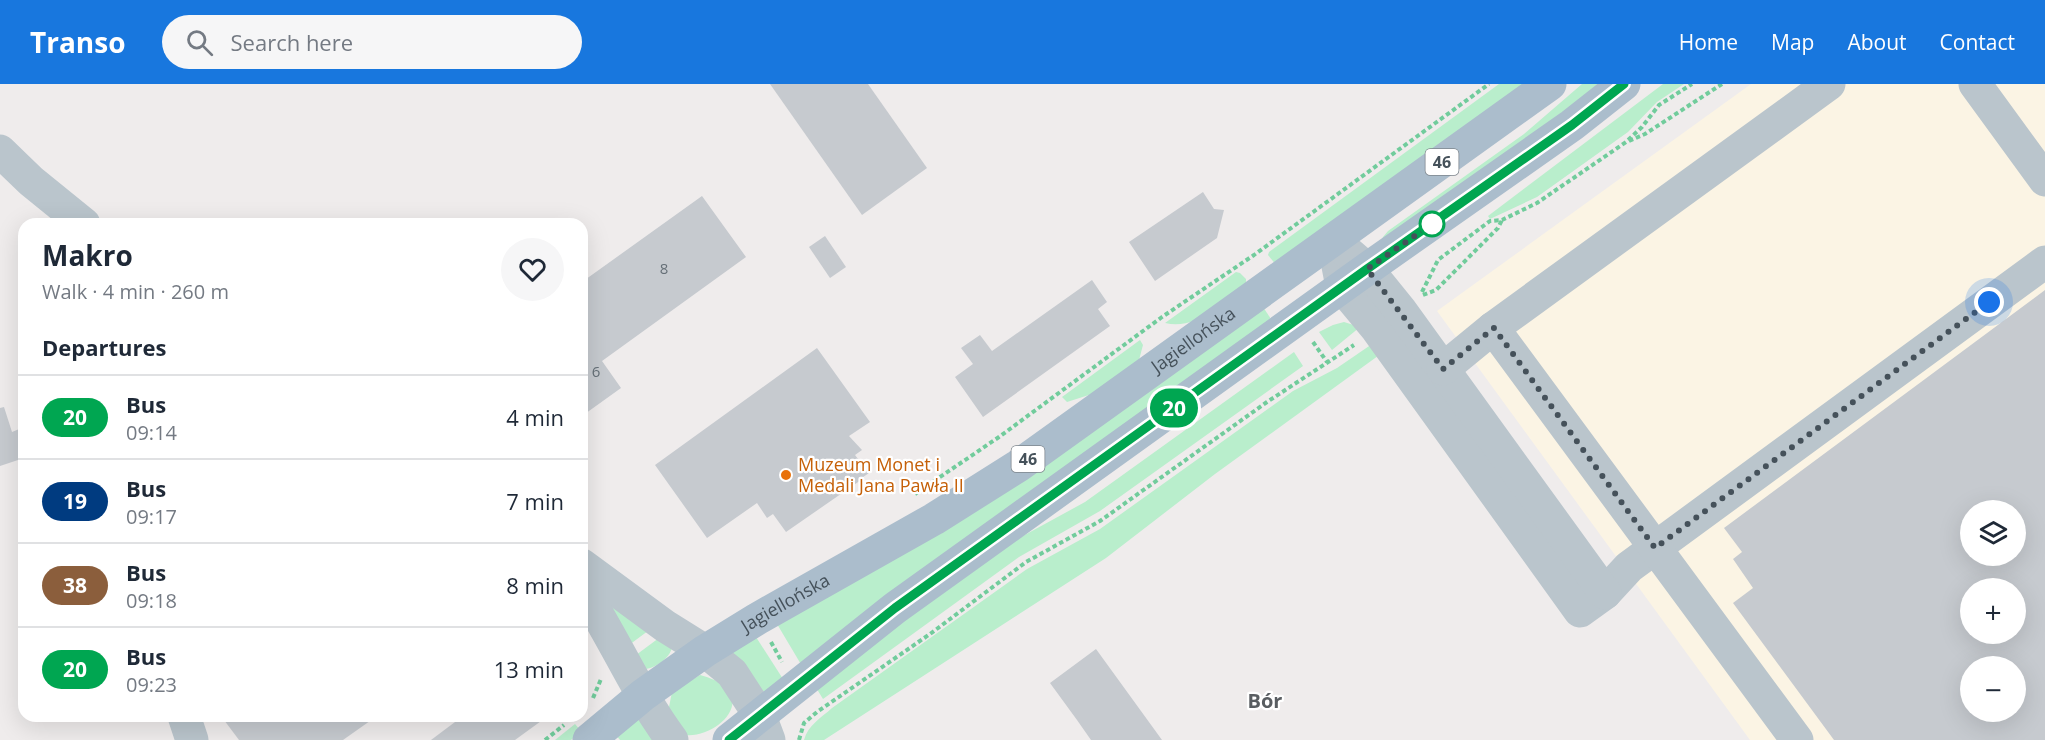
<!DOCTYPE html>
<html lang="en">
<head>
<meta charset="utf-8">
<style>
  body { margin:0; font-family:"Open Sans",sans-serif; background:#f6f6f7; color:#1f2937; height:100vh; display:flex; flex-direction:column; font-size:22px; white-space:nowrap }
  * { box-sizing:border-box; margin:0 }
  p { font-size:20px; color:#747a83 }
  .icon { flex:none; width:33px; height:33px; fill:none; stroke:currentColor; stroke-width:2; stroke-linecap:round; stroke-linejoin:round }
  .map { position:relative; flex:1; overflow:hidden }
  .drawer { position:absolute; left:18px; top:134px; width:570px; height:504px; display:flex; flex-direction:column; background:#fff; border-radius:18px; box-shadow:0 6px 24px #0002 }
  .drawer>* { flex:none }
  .badge { padding:0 12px; border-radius:20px; font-size:21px; line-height:39px }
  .buttons { position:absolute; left:1960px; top:416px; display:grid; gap:12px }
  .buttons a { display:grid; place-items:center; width:66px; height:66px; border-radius:50%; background:#fff; box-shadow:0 6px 24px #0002; font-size:30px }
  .you { position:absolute; width:30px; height:30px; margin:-15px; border:4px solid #fff; border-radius:50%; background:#1a73e8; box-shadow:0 0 0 9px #1a73e833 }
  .map>.badge { position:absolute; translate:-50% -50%; box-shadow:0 0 0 3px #fff }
  h2 { padding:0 24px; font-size:22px; line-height:54px }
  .round { display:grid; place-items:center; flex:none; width:63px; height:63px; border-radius:32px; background:#f6f6f7 }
  .head { display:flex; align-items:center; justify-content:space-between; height:102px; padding:0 24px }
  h1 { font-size:28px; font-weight:700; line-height:45px }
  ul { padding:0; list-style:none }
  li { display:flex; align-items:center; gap:18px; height:84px; padding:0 24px; border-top:2px solid #e0e1e3 }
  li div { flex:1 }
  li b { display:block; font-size:22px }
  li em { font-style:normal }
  li .badge { min-width:66px; font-weight:700; text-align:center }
  header { display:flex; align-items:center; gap:36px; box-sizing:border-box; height:84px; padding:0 30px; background:#1877de; color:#fff }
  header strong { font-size:28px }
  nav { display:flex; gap:33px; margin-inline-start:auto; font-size:21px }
  .search { width:420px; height:54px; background:#f6f6f7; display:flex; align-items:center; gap:15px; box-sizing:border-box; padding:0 21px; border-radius:33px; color:#747a83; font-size:22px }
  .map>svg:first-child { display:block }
  .commercial { fill:#fbf4e4; fill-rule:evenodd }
  .green { fill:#b9eecc }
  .building { fill:#c6cacf; fill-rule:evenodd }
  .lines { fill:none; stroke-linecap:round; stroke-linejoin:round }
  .path { stroke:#71cc9c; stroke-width:4; stroke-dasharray:4.5 3; stroke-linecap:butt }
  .minor { stroke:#bac5cc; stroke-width:33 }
  .major { stroke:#abbdcc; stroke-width:33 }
  .line-casing { stroke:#fff; stroke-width:14 }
  .line { stroke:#00a651; stroke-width:9 }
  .walk { stroke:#45515a; stroke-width:6; stroke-dasharray:0 10.8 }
  .stop-dot { fill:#fff; stroke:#00a651; stroke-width:3 }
  .food-dot { fill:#e8710a; stroke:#fff; stroke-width:2 }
  .labels { text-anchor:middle; stroke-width:4.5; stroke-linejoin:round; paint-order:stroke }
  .number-label { font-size:15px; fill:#656f77 }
  .shield { fill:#fff; stroke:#7d858c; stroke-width:1.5 }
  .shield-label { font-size:16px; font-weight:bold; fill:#45515a }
  .street-label { font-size:18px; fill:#45515a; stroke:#fff }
  .food-label { font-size:18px; fill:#c56008; stroke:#fff; text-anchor:start }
  .neighbourhood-label { font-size:20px; font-weight:bold; fill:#595d61; stroke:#fff }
</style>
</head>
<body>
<header>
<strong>Transo</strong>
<div class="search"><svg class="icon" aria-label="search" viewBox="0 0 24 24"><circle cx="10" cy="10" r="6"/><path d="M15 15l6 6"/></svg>Search here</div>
<nav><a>Home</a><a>Map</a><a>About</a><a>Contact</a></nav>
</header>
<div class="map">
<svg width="2045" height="656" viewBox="0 0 2045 656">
  <rect width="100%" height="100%" fill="#efecec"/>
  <path class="commercial" d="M1751,0h294v656h-295l-313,-429zM1971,426h45v45h-45zM1971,504h45v45h-45zM1971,582h45v45h-45z"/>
  <g class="green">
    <polygon points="1499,0 1528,0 1277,182 1268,171 1269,168"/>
    <polygon points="1582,0 1603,0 1381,157 1383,153 1388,147 1524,50"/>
    <polygon points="1663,0 1684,0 1657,18 1628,48 1537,113 1490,135 1488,132"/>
    <path d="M1236,188l4,1 6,6v7c-23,16 -50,45 -81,37z"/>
    <polygon points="1263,223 1273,238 802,582 777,540"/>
    <polygon points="1344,238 1360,243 1332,266 1319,248 1333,241"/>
    <polygon points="1140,256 1143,261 1139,276 1092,310 1067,318 1062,313"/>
    <path d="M1375,258l7,11 -167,121 -109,84 -282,182h-20c4,-15 17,-22 28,-32l195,-139 73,-40 193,-138 44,-23z"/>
    <polygon points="1294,268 1303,282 1100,427 1019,473 823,615 815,602 1003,463 1085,418"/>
    <polygon points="604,511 652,544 629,561"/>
    <path d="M663,551l9,12c-2,11 -15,20 -26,22l-10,-14z"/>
    <polygon points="756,553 783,595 766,609 758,605 733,570 733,567"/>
    <path d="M700,591c65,17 18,65 -16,60 -7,-5 -12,-16 -16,-23l4,-20z"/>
    <polygon points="641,630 653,656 620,656 616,651"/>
    <polygon points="575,640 581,647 571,656 555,656"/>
  </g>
  <g class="building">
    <polygon points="770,0 868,0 927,84 862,131"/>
    <polygon points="1203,108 1214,125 1224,126 1217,154 1155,197 1129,158"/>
    <polygon points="702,112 746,173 602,277 621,304 582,332 582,198"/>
    <polygon points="825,152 846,183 830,194 809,163"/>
    <polygon points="1092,196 1107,218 1098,225 1110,242 983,333 955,293 973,280 961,264 980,251 992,267"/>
    <path d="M2045,206v450h-211l-101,-137 20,-15 -20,-29 9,-7 -18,-24zM1971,426h45v45h-45zM1971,504h45v45h-45zM1971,582h45v45h-45z"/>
    <polygon points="817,264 870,338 849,352 862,366 855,371 869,389 860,395 861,396 786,448 773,430 767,434 757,419 707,454 655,381"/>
    <polygon points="4,323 12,348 24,343 24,364 18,366 21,375 0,382 0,324"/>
    <polygon points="1096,565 1162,656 1091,656 1077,636 1050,599"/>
    <polygon points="221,632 377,632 343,656 239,656"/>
    <polygon points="463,632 548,632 515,656 431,656"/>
  </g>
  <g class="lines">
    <g class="path">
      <polyline points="1629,57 1645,50 1722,0"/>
      <polyline points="1422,208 1438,176 1490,137 1502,136 1537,119 1626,58 1642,43 1659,21 1692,0"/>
      <polyline points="1423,211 1436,206 1498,144 1502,136"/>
      <polyline points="1313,258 1327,278"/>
      <polyline points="915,410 999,353 1162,233 1254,171 1489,0"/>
      <polyline points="771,558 782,578"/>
      <polyline points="593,614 601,595"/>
      <polyline points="545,656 564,641"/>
      <polyline points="799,656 804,639 817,628 930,550 1026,478 1100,437 1267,318 1354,261"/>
    </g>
    <g class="minor">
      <polyline points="1975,0 2045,96"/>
      <polyline points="0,67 31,97 84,140"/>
      <polyline points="1333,156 1342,203 1377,245 1580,527 1605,509 1629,483 2045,178"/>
      <polyline points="1345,166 1367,185 1401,227 1605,509"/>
      <polyline points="1443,285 1493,244"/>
      <polyline points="582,481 665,542 705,567 732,589 760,632 769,656"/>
      <path d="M582,505c32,49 55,104 90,151"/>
      <polyline points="184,632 192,656"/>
      <polyline points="1797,656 1493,244 1829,0"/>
    </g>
    <g class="major">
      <path id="s1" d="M589,656l54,-45 62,-44 52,-32 177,-100 84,-53 532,-382"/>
      <polyline points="729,656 895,524 1367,185 1572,41 1624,0"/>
    </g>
  </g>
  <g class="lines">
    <g class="line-casing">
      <polyline id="line" points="729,656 895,524 1367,185 1572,41 1624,0"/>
    </g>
    <use href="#line" class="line"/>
    <polyline class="walk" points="1432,140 1367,185 1443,285 1494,244 1655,464 1989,218"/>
  </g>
  <circle class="stop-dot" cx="1432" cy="140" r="12"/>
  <circle class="food-dot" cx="786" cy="391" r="6"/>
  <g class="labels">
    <g class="number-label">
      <text x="664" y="190">8</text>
      <text x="596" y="293">6</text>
    </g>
    <g class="shield">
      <rect x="1425.5" y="65" width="33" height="26" rx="4.5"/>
      <rect x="1011.5" y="362" width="33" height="26" rx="4.5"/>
    </g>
    <g class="shield-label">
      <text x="1442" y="84">46</text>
      <text x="1028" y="381">46</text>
    </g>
    <g class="street-label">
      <text dy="6" stroke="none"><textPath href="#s1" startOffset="726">Jagiellońska</textPath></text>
      <text dy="6" stroke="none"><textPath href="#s1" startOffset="240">Jagiellońska</textPath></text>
    </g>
    <g class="food-label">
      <text x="798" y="387">Muzeum Monet i<tspan x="798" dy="21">Medali Jana Pawła II</tspan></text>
    </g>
    <g class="neighbourhood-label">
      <text x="1265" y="624">Bór</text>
    </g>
  </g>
</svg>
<div class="buttons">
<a><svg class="icon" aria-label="layers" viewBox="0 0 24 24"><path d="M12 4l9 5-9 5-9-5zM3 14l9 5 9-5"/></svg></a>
<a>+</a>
<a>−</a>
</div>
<div class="you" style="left:1989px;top:218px"></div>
<b class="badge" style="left:1174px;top:324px;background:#00a651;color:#fff">20</b>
<section class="drawer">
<div class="head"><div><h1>Makro</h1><p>Walk · 4 min · 260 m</p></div><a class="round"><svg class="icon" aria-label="heart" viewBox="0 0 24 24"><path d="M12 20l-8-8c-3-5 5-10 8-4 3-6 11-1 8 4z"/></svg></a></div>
<h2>Departures</h2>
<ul>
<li><span class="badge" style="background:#00a651;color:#fff">20</span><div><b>Bus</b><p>09:14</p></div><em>4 min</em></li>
<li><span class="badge" style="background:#003b80;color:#fff">19</span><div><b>Bus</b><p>09:17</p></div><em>7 min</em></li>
<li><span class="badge" style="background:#8b5e3c;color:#fff">38</span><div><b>Bus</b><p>09:18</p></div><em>8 min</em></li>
<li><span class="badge" style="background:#00a651;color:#fff">20</span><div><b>Bus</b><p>09:23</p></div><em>13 min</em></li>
</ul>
</section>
</div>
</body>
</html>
